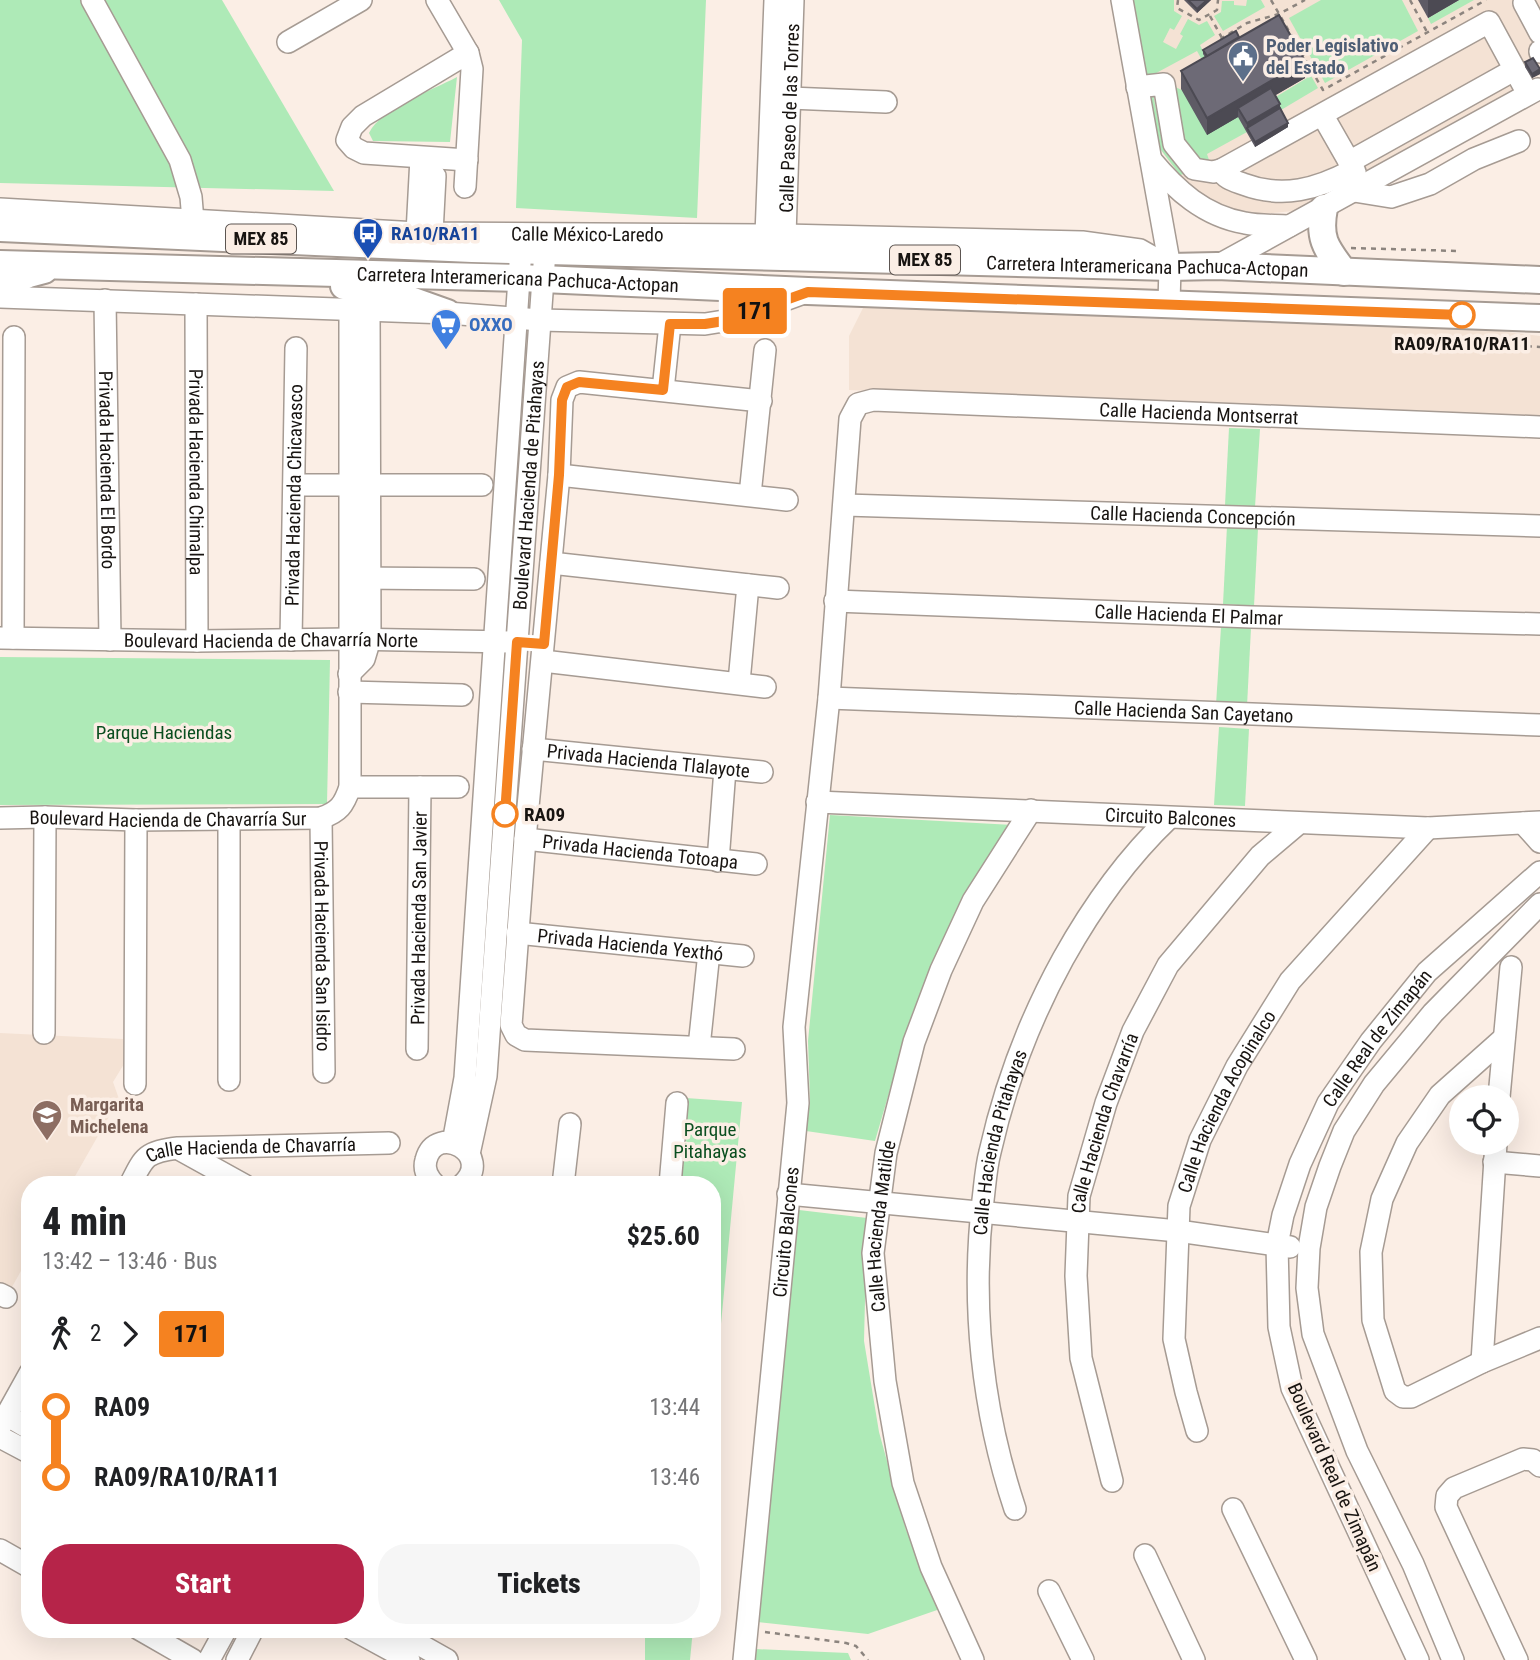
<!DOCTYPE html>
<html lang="en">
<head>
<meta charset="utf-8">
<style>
  body { margin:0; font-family:"Roboto Condensed",sans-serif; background:#f6f6f6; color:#202124; height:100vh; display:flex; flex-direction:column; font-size:26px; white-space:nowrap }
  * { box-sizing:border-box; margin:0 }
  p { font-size:23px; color:#757577 }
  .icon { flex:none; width:38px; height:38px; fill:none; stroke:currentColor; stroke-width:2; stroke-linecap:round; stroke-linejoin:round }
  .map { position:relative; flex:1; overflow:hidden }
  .drawer { position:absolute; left:21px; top:1176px; width:700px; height:462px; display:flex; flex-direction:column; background:#fff; border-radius:28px; box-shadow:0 7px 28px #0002 }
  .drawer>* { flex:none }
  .badge { padding:0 14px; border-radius:5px; font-size:24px; line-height:46px }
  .fabs { position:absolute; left:1449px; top:1085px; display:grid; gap:14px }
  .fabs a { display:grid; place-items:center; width:70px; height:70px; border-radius:50%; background:#fff; box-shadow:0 7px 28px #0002; font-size:35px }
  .map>.badge { position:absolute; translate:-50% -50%; box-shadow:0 0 0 4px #fff }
  .legs { display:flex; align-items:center; gap:10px; height:77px; padding:0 21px; font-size:23px }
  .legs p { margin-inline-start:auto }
  .overview { display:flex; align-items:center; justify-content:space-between; height:119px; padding:0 21px }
  h1 { font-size:38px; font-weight:800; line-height:52px }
  .button { display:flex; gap:14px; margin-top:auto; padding:14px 21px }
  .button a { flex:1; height:80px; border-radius:28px; background:#b62449; color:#fff; font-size:28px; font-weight:800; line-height:80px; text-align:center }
  .button a+a { background:#f6f6f6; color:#202124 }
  ul { padding:0 21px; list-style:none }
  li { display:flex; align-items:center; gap:24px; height:70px; font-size:26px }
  li i { display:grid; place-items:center; width:10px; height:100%; margin:0 9px; background:currentColor }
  li i::after { content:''; width:18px; height:18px; margin:-9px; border:5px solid; border-radius:50%; background:#fff }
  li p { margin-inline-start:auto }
  li:first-child i { background:linear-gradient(#0000 50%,currentColor 0) }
  li:last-child i { background:linear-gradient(currentColor 50%,#0000 0) }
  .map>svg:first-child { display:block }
  .built { fill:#f4e2d4 }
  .green { fill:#aeeab7 }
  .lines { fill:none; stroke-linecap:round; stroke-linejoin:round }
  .minor-casing { stroke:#a69b93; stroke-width:24 }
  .major-casing { stroke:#a69b93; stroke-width:30 }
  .path { stroke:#8c847e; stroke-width:2.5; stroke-dasharray:5 5; stroke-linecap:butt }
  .minor { stroke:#fff; stroke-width:21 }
  .major { stroke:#fff; stroke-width:26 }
  .wall { fill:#5e5b65 }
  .shaded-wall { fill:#4c4a53 }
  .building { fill:#6d6a76; stroke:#4c4a53; stroke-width:2 }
  .line-1-casing { stroke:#fff; stroke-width:16 }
  .line-1 { stroke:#f58220; stroke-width:10 }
  .stop-1-dot { fill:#fff; stroke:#f58220; stroke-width:3.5 }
  .labels { text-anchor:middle; stroke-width:7; stroke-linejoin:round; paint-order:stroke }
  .shield { fill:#fbeee5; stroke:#5c5551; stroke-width:2 }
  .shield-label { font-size:18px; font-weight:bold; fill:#181411 }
  .service-label { font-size:19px; font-weight:bold; fill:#4e5e75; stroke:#fbeee5; text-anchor:start }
  .street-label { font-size:19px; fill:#181411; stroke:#fbeee5 }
  .transit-label { font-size:19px; font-weight:bold; fill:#164399; stroke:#fbeee5; text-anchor:start }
  .shop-label { font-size:19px; font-weight:bold; fill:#366cbe; stroke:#fbeee5; text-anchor:start }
  .stop-label { font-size:19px; font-weight:bold; fill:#181411; stroke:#fbeee5 }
  .park-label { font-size:19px; fill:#0a4e1f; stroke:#fbeee5 }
  .education-label { font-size:19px; font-weight:bold; fill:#785e54; stroke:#fbeee5; text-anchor:start }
</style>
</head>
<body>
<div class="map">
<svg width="1540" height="1660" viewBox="0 0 1540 1660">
  <rect width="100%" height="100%" fill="#fbeee5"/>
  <g class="built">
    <polygon points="1133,0 1540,0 1540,75 1304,210 1262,214 1229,208 1201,194 1177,173 1158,146"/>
    <polygon points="866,302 1461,326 1540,336 1540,419 849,390 849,336"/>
    <polygon points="0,1033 123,1039 124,1064 113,1082 119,1099 70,1185 30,1185 30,1255 8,1294 0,1289"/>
  </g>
  <g class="green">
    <polygon points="0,0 222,0 334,191 0,183"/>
    <polygon points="499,0 706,0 697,218 516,208 522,40"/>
    <polygon points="1133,0 1174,0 1174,11 1182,16 1174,30 1170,28 1163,42 1176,49 1183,36 1180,34 1188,19 1199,25 1207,21 1215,35 1200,45 1212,70 1208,71 1197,51 1147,78"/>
    <polygon points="1247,0 1261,0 1265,7 1223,31 1214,16 1221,12 1222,1 1234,1 1234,5 1246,6"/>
    <polygon points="1321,0 1402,0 1418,31 1325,83 1289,18"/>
    <polygon points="1459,0 1474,0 1431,24 1428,18"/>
    <polygon points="1284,28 1318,88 1281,110 1274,98 1307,78 1280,30"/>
    <path d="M457,77l-7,65 -77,-1 -4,-8c13,-26 62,-42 88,-56z"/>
    <polygon points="1173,86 1238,116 1247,132 1207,154 1209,160 1200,165 1182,141"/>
    <polygon points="1150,94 1153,94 1163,145 1188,173 1180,175 1158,146"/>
    <polygon points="1229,428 1260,429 1255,507 1225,505"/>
    <polygon points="1227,526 1258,528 1254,606 1223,604"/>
    <polygon points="1221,627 1251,628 1247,706 1216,705"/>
    <polygon points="0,657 330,660 327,804 0,805"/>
    <polygon points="1219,727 1249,729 1245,806 1214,805"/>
    <polygon points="830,815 1013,825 1001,839 945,935 912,1014 875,1141 806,1131 810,1100 808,1041"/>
    <polygon points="686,1098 742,1102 712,1419 712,1185 675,1185"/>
    <polygon points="799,1210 867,1218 864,1341 879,1432 906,1530 940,1609 868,1634 758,1622"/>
    <polygon points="645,1629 693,1629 690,1660 645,1660"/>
    <polygon points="755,1649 848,1653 851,1660 754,1660"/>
  </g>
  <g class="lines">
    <g class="minor-casing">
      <g id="minor">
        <polyline points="92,0 180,160 191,197 193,221"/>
        <polyline points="437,0 468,53 472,69 465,187"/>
        <polyline points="1122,0 1170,267 1169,303"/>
        <polyline points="1524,3 1540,33"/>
        <polyline points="288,42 361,0"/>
        <polyline points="1540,51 1540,52"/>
        <polyline points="1137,87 1164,84 1174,144 1194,169 1213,172 1221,170"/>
        <polyline points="790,98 886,102"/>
        <polyline points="1323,116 1355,172"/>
        <polyline points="467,160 364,153 354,148 347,140 352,127 363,116 468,53"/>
        <path d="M1151,160c25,30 53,56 94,63 14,3 29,2 44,3"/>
        <polyline points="1349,162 1514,70"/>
        <path d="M1353,170c-36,19 -70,29 -110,14 -8,-3 -18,-5 -22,-14l268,-148 39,72"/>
        <polyline points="1354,191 1391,197 1430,184 1474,159 1519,141"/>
        <path id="s1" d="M0,209l417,24 368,2 297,7 58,8 28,16"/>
        <polyline points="417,233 421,158"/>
        <polyline points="432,233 435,176"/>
        <polyline points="766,235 775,0"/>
        <path id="s2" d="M785,235l8,-235"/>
        <polyline points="1217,266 1538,89"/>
        <polyline points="0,297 447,313 540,320 705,324 730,320 804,293"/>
        <path id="s3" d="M105,300l5,340"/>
        <path id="s4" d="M196,304l1,337"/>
        <polyline points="663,390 670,324"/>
        <polyline points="559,475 787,500"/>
        <polyline points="294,485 482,485"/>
        <polyline points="750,495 765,350"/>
        <path id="s5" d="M845,505l695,21"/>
        <polyline points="551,563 778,588"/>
        <polyline points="358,578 474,579"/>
        <path id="s6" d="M835,601l416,16 289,7"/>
        <path id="s7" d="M0,638l197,3 152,-2 160,3"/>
        <polyline points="13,638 14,337"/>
        <path id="s8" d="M291,640l5,-292"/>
        <polyline points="543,661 765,687"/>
        <polyline points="349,674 364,659 370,639 369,310"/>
        <polyline points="739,682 748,585"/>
        <polyline points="349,692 462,695"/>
        <path id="s9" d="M829,698l711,27"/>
        <path id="s10" d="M533,749l229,23"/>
        <polyline points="350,787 458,787"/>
        <path id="s11" d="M817,802l611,26 112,-6"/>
        <path id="s12" d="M0,818l45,-1 91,3 185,-2c18,-6 23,-13 29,-31v-478"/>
        <path id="s13" d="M321,818l3,254"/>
        <polyline points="229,819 229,1080"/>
        <polyline points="1523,823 1540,842"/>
        <path id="s14" d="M525,839l231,25"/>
        <polyline points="718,861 725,769"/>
        <path id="s15" d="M517,933l226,23"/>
        <polyline points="44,1033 45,817"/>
        <polyline points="1504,1038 1440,1095 1407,1143 1382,1199 1371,1252 1373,1320 1395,1391 1403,1397 1411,1397 1482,1362 1540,1338"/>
        <polyline points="699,1047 709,952"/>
        <path id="s16" d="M417,1049l3,-262"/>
        <polyline points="734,1049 525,1040 516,1035 511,1025 525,839 559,475 562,400 567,387 579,382 761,401"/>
        <polyline points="135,1084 136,820"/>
        <polyline points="1499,1097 1511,967"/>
        <polyline points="453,1143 465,1078 522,234"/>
        <polyline points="179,1149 244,1185"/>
        <path id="s17" d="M469,1154l17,-78 60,-839"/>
        <polyline points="1494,1162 1540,1166"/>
        <path id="s18" d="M130,1185c14,-28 15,-33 48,-37l211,-5"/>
        <path d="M435,1185c-7,-7 -12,-15 -9,-25 10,-39 70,-5 36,25"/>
        <polyline points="563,1185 570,1124"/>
        <polyline points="670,1185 677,1103"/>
        <polyline points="788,1194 1178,1231 1290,1247"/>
        <polyline points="0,1294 6,1297"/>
        <polyline points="1482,1362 1496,1143"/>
        <polyline points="6,1415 30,1429"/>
        <polyline points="0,1427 30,1373"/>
        <path id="s19" d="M1197,1431l-11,-39 -12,-53 5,-133 21,-66 37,-74 53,-85 138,-153"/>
        <polyline points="0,1437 30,1453"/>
        <path id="s20" d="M1112,1481l-31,-123 -5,-82 3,-80 27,-93 27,-72 35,-66 92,-109 39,-33"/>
        <path id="s21" d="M1015,1509c-33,-99 -44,-205 -32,-309 2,-16 3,-33 7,-48 15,-67 40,-133 73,-193 29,-52 62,-99 105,-140"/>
        <polyline points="1233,1509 1306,1660"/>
        <polyline points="0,1550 30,1567"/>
        <polyline points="1145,1555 1194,1660"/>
        <polyline points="1049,1591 1083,1660"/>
        <polyline points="139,1629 193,1660"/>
        <polyline points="352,1629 409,1660"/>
        <polyline points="392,1629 447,1660"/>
        <polyline points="209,1660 226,1629"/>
        <polyline points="237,1660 253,1629"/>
        <path id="s22" d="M744,1660l54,-557 -4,-76 35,-329 21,-279 8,-15 15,-4 667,27"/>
        <path id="s23" d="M973,1660l-42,-93 -28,-84 -18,-102 -12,-128 13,-100 28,-111 27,-72 32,-69 58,-91"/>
        <path id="s24" d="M1418,1660l-126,-272 -13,-61 -2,-82 6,-30 17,-51 28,-61 43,-62 56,-69 113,-100"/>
        <polyline points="1453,1660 1413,1564 1357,1451 1313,1334 1307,1288 1309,1248 1316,1207 1330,1166 1344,1131 1374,1084 1433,1013 1540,904"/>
        <polyline points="1517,1660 1446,1507 1447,1496 1454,1488 1523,1459 1533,1460 1540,1466"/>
      </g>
    </g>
    <g class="major-casing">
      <g id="major">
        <path d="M1324,208c-6,31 2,40 20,64"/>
        <path id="s25" d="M0,228l472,21 698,18 47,-1 323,14"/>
        <path id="s26" d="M0,264l520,14 288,13 732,27"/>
        <polyline points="344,286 402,297 447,313"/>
        <polyline points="0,287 29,274 44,270"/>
      </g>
    </g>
    <g class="path">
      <polyline points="1178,0 1177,8 1199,20 1217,10 1218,0"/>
      <polyline points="1271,0 1323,90 1486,0"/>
      <polyline points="1410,0 1427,32"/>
      <polyline points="1210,16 1222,38"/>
      <polyline points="1221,40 1222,38 1247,23 1279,14 1305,0"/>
      <polyline points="1351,248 1459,251"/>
      <polyline points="1457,342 1540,347"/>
      <polyline points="765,1632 846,1643 856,1646 868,1660"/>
    </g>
    <use href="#minor" class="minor"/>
    <use href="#major" class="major"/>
  </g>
  <g class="wall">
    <polygon points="1184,0 1211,0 1197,13"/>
    <polygon points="1418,0 1459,0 1428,18"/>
    <polygon points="1239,38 1305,78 1275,95 1288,127 1255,147 1238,117 1207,135 1181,89 1181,71 1205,57 1203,54 1203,50"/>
    <polygon points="1525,62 1540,74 1532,78 1525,67"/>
  </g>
  <g class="shaded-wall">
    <polygon points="1207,0 1211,0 1197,13 1197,9"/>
    <polygon points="1428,0 1459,0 1428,18"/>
    <polygon points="1305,61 1305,78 1242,115 1238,108 1238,117 1207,135 1207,118"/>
    <polygon points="1540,69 1540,74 1532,78 1532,74"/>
    <polygon points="1280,104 1280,113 1247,128 1247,132 1247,123"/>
    <polygon points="1288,123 1288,127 1255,147 1255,142"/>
  </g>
  <g class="building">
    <polygon points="1188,0 1207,0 1197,9"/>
    <polygon points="1279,15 1305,61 1207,118 1181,71"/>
    <polygon points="1236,31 1239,37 1207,56 1203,50"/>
    <polygon points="1533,58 1540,69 1532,74 1525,62"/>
    <polygon points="1271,88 1280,104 1247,123 1238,108"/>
    <polygon points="1280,108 1288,123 1255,142 1247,128"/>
  </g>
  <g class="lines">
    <g class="line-1-casing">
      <polyline id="line-1" points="505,814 517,642 544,644 559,475 562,400 567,387 579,382 663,390 670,324 705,324 730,320 808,292 1462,315"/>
    </g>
    <use href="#line-1" class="line-1"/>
  </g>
  <defs>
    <g id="civic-pin" transform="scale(1.575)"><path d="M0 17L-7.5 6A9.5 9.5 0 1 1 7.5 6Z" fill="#5c6f8a" stroke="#fbeee5"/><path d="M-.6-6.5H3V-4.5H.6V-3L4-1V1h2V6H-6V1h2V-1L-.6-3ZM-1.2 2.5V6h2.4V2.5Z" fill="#fff"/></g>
    <g id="bus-pin" transform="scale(1.575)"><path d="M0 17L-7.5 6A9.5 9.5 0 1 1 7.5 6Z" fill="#1a4fb4" stroke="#fbeee5"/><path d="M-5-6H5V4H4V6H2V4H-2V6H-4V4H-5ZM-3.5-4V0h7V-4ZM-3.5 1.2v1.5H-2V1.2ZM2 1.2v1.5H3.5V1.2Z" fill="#fff"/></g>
    <g id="supermarket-pin" transform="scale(1.575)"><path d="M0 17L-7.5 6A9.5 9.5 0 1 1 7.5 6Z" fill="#3f7fe0" stroke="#fbeee5"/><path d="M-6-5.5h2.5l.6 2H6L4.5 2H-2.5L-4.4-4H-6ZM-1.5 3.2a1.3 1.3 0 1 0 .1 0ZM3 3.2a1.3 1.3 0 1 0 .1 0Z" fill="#fff"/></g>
    <g id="school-pin" transform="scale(1.575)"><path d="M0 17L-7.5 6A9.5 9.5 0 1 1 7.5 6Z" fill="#8d6e63" stroke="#fbeee5"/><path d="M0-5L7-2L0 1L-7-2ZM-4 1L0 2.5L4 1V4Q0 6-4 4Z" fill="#fff"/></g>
  </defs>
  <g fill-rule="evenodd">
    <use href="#civic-pin" x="1243" y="56"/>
    <use href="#bus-pin" x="368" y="233"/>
    <use href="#supermarket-pin" x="446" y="324"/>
    <use href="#school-pin" x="47" y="1115"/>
  </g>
  <g class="stop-1-dot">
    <circle cx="1462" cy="315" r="12"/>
    <circle cx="505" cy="814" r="12"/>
  </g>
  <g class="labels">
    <g class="shield">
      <rect x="226" y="224.5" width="70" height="29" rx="5"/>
      <rect x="890" y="245.5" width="70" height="29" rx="5"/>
    </g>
    <g class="shield-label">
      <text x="261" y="245">MEX 85</text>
      <text x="925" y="266">MEX 85</text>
    </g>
    <g class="service-label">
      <text x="1266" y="52">Poder Legislativo<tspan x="1266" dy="22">del Estado</tspan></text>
    </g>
    <g class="street-label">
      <text dy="7" stroke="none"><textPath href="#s2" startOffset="117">Calle Paseo de las Torres</textPath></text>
      <text dy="7" stroke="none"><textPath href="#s1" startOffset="588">Calle México-Laredo</textPath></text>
      <text dy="7" stroke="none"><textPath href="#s25" startOffset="1148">Carretera Interamericana Pachuca-Actopan</textPath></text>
      <text dy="7" stroke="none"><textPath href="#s26" startOffset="518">Carretera Interamericana Pachuca-Actopan</textPath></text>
      <text dy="7" stroke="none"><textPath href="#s22" startOffset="1605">Calle Hacienda Montserrat</textPath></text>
      <text dy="7" stroke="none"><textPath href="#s3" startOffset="170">Privada Hacienda El Bordo</textPath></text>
      <text dy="7" stroke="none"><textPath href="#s4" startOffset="168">Privada Hacienda Chimalpa</textPath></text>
      <text dy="7" stroke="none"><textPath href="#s17" startOffset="672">Boulevard Hacienda de Pitahayas</textPath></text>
      <text dy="7" stroke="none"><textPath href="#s8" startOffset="145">Privada Hacienda Chicavasco</textPath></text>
      <text dy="7" stroke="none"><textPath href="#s5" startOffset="348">Calle Hacienda Concepción</textPath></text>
      <text dy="7" stroke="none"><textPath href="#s6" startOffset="354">Calle Hacienda El Palmar</textPath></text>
      <text dy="7" stroke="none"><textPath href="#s7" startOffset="271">Boulevard Hacienda de Chavarría Norte</textPath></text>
      <text dy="7" stroke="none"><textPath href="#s9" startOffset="355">Calle Hacienda San Cayetano</textPath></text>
      <text dy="7" stroke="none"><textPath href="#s10" startOffset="116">Privada Hacienda Tlalayote</textPath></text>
      <text dy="7" stroke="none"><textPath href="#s11" startOffset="354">Circuito Balcones</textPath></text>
      <text dy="7" stroke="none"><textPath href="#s12" startOffset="168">Boulevard Hacienda de Chavarría Sur</textPath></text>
      <text dy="7" stroke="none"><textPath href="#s14" startOffset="116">Privada Hacienda Totoapa</textPath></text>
      <text dy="7" stroke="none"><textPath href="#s16" startOffset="131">Privada Hacienda San Javier</textPath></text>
      <text dy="7" stroke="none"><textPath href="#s13" startOffset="128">Privada Hacienda San Isidro</textPath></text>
      <text dy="7" stroke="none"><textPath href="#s15" startOffset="114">Privada Hacienda Yexthó</textPath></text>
      <text dy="7" stroke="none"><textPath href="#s24" startOffset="677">Calle Real de Zimapán</textPath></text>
      <text dy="7" stroke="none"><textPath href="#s19" startOffset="343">Calle Hacienda Acopinalco</textPath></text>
      <text dy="7" stroke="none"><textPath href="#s20" startOffset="366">Calle Hacienda Chavarría</textPath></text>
      <text dy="7" stroke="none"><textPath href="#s21" startOffset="373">Calle Hacienda Pitahayas</textPath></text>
      <text dy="7" stroke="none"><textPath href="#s18" startOffset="138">Calle Hacienda de Chavarría</textPath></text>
      <text dy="7" stroke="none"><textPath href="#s23" startOffset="450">Calle Hacienda Matilde</textPath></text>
      <text dy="7" stroke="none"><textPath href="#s22" startOffset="430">Circuito Balcones</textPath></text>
      <text transform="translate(1335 1477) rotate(66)" y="7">Boulevard Real de Zimapán</text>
    </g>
    <g class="transit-label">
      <text x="391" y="240">RA10/RA11</text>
    </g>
    <g class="shop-label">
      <text x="469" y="331">OXXO</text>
    </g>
    <g class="stop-label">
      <text x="1462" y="350">RA09/RA10/RA11</text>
      <text x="524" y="821" text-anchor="start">RA09</text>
    </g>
    <g class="park-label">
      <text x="164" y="739">Parque Haciendas</text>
      <text x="710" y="1136">Parque<tspan x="710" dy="22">Pitahayas</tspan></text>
    </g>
    <g class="education-label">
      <text x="70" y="1111">Margarita<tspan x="70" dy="22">Michelena</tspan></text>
    </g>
  </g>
</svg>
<div class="fabs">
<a><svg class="icon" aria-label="locate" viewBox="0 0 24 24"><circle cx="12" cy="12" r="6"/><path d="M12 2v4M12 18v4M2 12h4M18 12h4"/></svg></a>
</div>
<b class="badge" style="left:755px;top:311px;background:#f58220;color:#111">171</b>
<section class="drawer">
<div class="overview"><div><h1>4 min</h1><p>13:42 – 13:46 · Bus</p></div><b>$25.60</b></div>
<div class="legs"><svg class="icon" aria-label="walk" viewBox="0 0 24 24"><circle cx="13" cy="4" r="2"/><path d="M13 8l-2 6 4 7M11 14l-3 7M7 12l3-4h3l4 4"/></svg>2<svg class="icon" aria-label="forward" viewBox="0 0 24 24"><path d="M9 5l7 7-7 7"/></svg><b class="badge" style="background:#f58220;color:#111">171</b></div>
<ul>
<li><i style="color:#f58220"></i><b>RA09</b><p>13:44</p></li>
<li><i style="color:#f58220"></i><b>RA09/RA10/RA11</b><p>13:46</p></li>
</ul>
<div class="button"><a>Start</a><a>Tickets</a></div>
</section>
</div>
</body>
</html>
